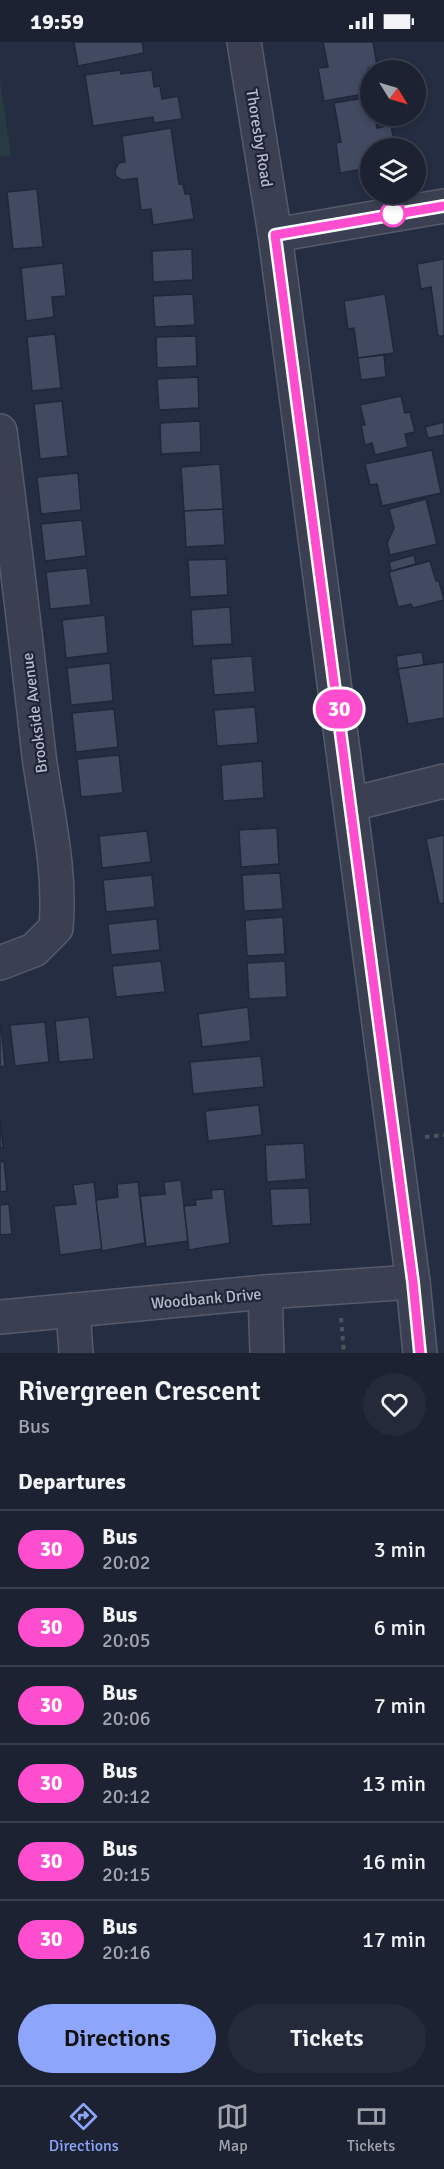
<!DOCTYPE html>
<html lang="en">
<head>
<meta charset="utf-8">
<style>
  body { margin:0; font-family:Signika,sans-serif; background:#252a3a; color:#f1f3f6; height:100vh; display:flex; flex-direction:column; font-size:22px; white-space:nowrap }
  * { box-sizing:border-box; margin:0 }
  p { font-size:20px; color:#a0a4ac }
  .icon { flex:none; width:33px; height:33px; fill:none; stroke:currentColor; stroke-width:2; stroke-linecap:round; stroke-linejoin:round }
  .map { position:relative; height:1311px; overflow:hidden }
  .details { display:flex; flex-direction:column; background:#1c2232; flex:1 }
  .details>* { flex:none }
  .badge { padding:0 12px; border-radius:20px; font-size:21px; line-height:39px }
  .needle { width:39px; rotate:127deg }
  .buttons { position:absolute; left:360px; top:18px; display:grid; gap:12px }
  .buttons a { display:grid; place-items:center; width:66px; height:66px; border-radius:50%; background:#1c2232; box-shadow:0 3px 9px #0003,0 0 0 2px #3a3f4d; font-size:30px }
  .map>.badge { position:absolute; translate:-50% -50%; box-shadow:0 0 0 3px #fff }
  h2 { padding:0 18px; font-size:22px; line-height:54px }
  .round { display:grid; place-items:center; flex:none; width:63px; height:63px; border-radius:32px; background:#252a3a }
  .headline { display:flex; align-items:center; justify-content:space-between; height:102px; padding:0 18px }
  h1 { font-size:28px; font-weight:600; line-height:45px }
  .action { display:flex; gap:12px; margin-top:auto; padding:12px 18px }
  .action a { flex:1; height:69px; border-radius:36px; background:#8da5fb; color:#111; font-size:24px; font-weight:600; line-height:69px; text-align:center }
  .action a+a { background:#252a3a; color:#f1f3f6 }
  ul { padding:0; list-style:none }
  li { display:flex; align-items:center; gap:18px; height:78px; padding:0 18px; border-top:2px solid #3a3f4d }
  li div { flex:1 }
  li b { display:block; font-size:22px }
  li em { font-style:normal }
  li .badge { min-width:66px; font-weight:700; text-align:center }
  .status { display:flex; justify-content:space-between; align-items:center; height:42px; padding:0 30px; background:#1c2232; direction:ltr }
  .status svg { height:16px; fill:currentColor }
  .tab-bar { display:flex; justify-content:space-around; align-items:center; height:84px; border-top:2px solid #3a3f4d; background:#1c2232; font-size:16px; color:#a0a4ac }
  .tab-bar a { display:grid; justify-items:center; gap:3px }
  .tab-bar .on { color:#8da5fb }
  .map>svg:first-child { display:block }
  .green { fill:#283b43 }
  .building { fill:#424a62; stroke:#212739; stroke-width:1.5 }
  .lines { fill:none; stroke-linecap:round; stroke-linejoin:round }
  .minor-casing { stroke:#555b6c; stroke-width:36 }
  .path { stroke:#43575d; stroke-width:4; stroke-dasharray:4.5 4.5; stroke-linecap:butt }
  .minor { stroke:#3a4052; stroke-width:33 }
  .line-casing { stroke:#fff; stroke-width:14 }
  .line { stroke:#ff4dcf; stroke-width:9 }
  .stop-dot { fill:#fff; stroke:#ff4dcf; stroke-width:3 }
  .labels { text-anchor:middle; stroke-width:4.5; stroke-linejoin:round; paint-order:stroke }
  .street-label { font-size:16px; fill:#b7bccc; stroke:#1f2537 }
</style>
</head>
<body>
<div class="status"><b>19:59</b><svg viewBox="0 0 49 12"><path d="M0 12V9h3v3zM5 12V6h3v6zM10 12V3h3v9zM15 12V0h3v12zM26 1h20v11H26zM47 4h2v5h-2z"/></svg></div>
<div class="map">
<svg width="444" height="1311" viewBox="0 0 444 1311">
  <rect width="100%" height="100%" fill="#252d42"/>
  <polygon class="green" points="0,38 11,114 0,114"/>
  <g class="building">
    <polygon points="74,0 142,0 144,11 78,24"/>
    <polygon points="323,0 373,0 377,24 368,26 370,51 324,59 318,26 328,25"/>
    <polygon points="120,28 121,32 152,28 154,45 160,44 162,57 178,54 182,77 154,81 153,75 93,84 85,33"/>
    <polygon points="370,55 370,74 375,74 377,86 391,83 395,106 370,106 370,126 340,131 336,101 341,100 334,61"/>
    <polygon points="171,86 179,142 183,142 185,152 190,152 194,177 153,183 151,167 141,168 137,136 122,138 116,134 115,128 119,121 125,120 122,94"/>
    <polygon points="37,147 43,205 13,207 7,150"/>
    <polygon points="192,207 193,238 153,240 152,209"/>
    <polygon points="444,217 444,294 438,294 431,245 421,247 417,222"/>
    <polygon points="63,221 66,254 52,255 54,275 26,279 21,226"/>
    <polygon points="193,252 195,283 155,285 153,254"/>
    <polygon points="385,252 394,311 358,316 354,286 348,287 344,259"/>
    <polygon points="55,292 61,346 32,349 27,295"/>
    <polygon points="196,294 197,324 157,326 156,295"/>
    <polygon points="384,313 386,335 361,338 358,316"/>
    <polygon points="198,335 199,366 159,368 157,337"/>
    <polygon points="401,354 405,371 410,370 415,390 405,392 408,405 375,413 372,401 365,403 361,383 365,383 360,363"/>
    <polygon points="62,359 68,414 40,417 34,362"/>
    <polygon points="200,379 201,410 161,412 160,381"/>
    <polygon points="444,380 444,393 428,396 425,385"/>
    <polygon points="432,408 441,451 382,464 377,442 370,443 365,422"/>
    <polygon points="220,422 223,467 184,469 181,425"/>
    <polygon points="78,431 81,468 41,472 37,435"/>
    <polygon points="426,457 437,502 390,513 387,501 394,486 389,467"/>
    <polygon points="223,467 225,503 186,505 184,469"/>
    <polygon points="82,478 86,514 45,519 41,482"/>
    <polygon points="414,513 416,522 391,529 389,520"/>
    <polygon points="226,517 228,553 190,555 188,518"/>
    <polygon points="430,519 436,539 439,539 444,558 413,566 411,562 398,565 389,530"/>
    <polygon points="87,526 91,563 50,567 46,530"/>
    <polygon points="230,565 232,602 193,604 191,568"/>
    <polygon points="105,573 108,611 66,616 62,578"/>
    <polygon points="422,610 424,623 398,627 396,614"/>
    <polygon points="252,614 255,650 214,653 211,617"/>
    <polygon points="444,620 444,676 408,682 398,627"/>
    <polygon points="110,621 113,659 71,663 67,626"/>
    <polygon points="255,665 258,701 217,704 214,668"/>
    <polygon points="114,667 118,705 76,710 72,671"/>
    <polygon points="119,713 123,751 81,755 77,717"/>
    <polygon points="262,719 264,756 223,759 221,723"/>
    <polygon points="277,786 279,822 241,825 239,788"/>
    <polygon points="147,789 151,820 102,826 99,794"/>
    <polygon points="444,793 444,861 439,862 426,797"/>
    <polygon points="280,831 283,867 244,869 242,833"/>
    <polygon points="152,833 155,865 106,870 103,838"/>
    <polygon points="283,875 285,912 247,914 245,878"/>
    <polygon points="157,877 160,908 111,913 108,882"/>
    <polygon points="161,919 165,950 116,955 112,924"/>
    <polygon points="285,919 287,955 249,957 247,921"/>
    <polygon points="248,965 251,999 202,1005 198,972"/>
    <polygon points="89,975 94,1017 59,1020 55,979"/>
    <polygon points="45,980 49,1020 15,1024 10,983"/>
    <polygon points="1,983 5,1024 0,1025 0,984"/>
    <polygon points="261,1014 264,1045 193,1052 190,1020"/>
    <polygon points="259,1063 262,1093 208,1099 205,1069"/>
    <polygon points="0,1075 3,1106 0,1106"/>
    <polygon points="304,1101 306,1137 267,1140 265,1103"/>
    <polygon points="4,1119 7,1149 0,1150 0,1120"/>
    <polygon points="181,1138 188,1199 146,1205 140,1154 165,1152 164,1140"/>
    <polygon points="94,1140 102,1207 60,1213 54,1164 76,1162 73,1143"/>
    <polygon points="138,1140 145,1201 102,1209 96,1158 118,1155 117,1142"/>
    <polygon points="309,1146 311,1182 272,1184 270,1147"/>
    <polygon points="224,1147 230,1201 189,1208 184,1164 196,1163 195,1158 212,1156 211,1148"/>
    <polygon points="9,1162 12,1192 0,1193 0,1163"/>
  </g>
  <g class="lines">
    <g class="minor-casing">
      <g id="minor">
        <polyline points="244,0 275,193 413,1240 420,1311"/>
        <polyline points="275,193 444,164"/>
        <path d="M0,389c14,108 27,217 39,325 8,59 22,112 17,172l-22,22 -34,13"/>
        <polyline points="352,762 444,739"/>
        <polyline points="265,1250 267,1311"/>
        <polyline points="73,1268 76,1311"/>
        <polyline points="0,1275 265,1250 413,1240"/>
      </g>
    </g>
    <g class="path">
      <polyline points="425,1095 444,1093"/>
      <polyline points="341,1276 344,1311"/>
    </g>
    <use href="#minor" class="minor"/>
  </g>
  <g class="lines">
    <g class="line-casing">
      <polyline id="line" points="420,1311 413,1240 275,193 444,164"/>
    </g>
    <use href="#line" class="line"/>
  </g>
  <circle class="stop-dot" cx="393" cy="172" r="12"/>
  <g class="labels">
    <g class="street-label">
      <text transform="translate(260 96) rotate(81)" y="6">Thoresby Road</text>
      <text transform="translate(34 671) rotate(-97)" y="6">Brookside Avenue</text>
      <text transform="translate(206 1256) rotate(-5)" y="6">Woodbank Drive</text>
    </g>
  </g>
</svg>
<div class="buttons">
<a><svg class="needle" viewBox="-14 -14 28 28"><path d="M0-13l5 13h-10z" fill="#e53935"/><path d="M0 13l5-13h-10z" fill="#a0a4ac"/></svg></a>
<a><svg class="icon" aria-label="layers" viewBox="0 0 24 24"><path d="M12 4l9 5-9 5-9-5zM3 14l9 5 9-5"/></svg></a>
</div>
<b class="badge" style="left:339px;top:667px;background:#ff4dcf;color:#fff">30</b>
</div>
<section class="details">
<div class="headline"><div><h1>Rivergreen Crescent</h1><p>Bus</p></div><a class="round"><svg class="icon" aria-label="heart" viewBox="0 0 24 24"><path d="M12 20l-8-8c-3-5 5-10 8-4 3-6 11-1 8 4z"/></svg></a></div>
<h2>Departures</h2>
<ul>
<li><span class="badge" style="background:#ff4dcf;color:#fff">30</span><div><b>Bus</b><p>20:02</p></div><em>3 min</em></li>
<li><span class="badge" style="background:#ff4dcf;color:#fff">30</span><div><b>Bus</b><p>20:05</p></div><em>6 min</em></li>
<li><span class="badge" style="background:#ff4dcf;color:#fff">30</span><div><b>Bus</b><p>20:06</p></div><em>7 min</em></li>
<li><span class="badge" style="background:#ff4dcf;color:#fff">30</span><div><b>Bus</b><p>20:12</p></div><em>13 min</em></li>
<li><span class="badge" style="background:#ff4dcf;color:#fff">30</span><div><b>Bus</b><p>20:15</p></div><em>16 min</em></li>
<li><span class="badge" style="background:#ff4dcf;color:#fff">30</span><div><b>Bus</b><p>20:16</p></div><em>17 min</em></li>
</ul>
<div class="action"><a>Directions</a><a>Tickets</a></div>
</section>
<nav class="tab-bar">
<a class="on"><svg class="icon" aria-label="directions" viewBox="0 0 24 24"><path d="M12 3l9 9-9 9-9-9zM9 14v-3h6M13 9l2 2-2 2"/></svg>Directions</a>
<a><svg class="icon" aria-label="map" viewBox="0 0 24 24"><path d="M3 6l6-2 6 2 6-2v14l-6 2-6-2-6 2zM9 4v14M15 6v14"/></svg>Map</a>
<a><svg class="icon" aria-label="tickets" viewBox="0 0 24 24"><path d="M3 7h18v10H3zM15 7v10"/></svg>Tickets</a>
</nav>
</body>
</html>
